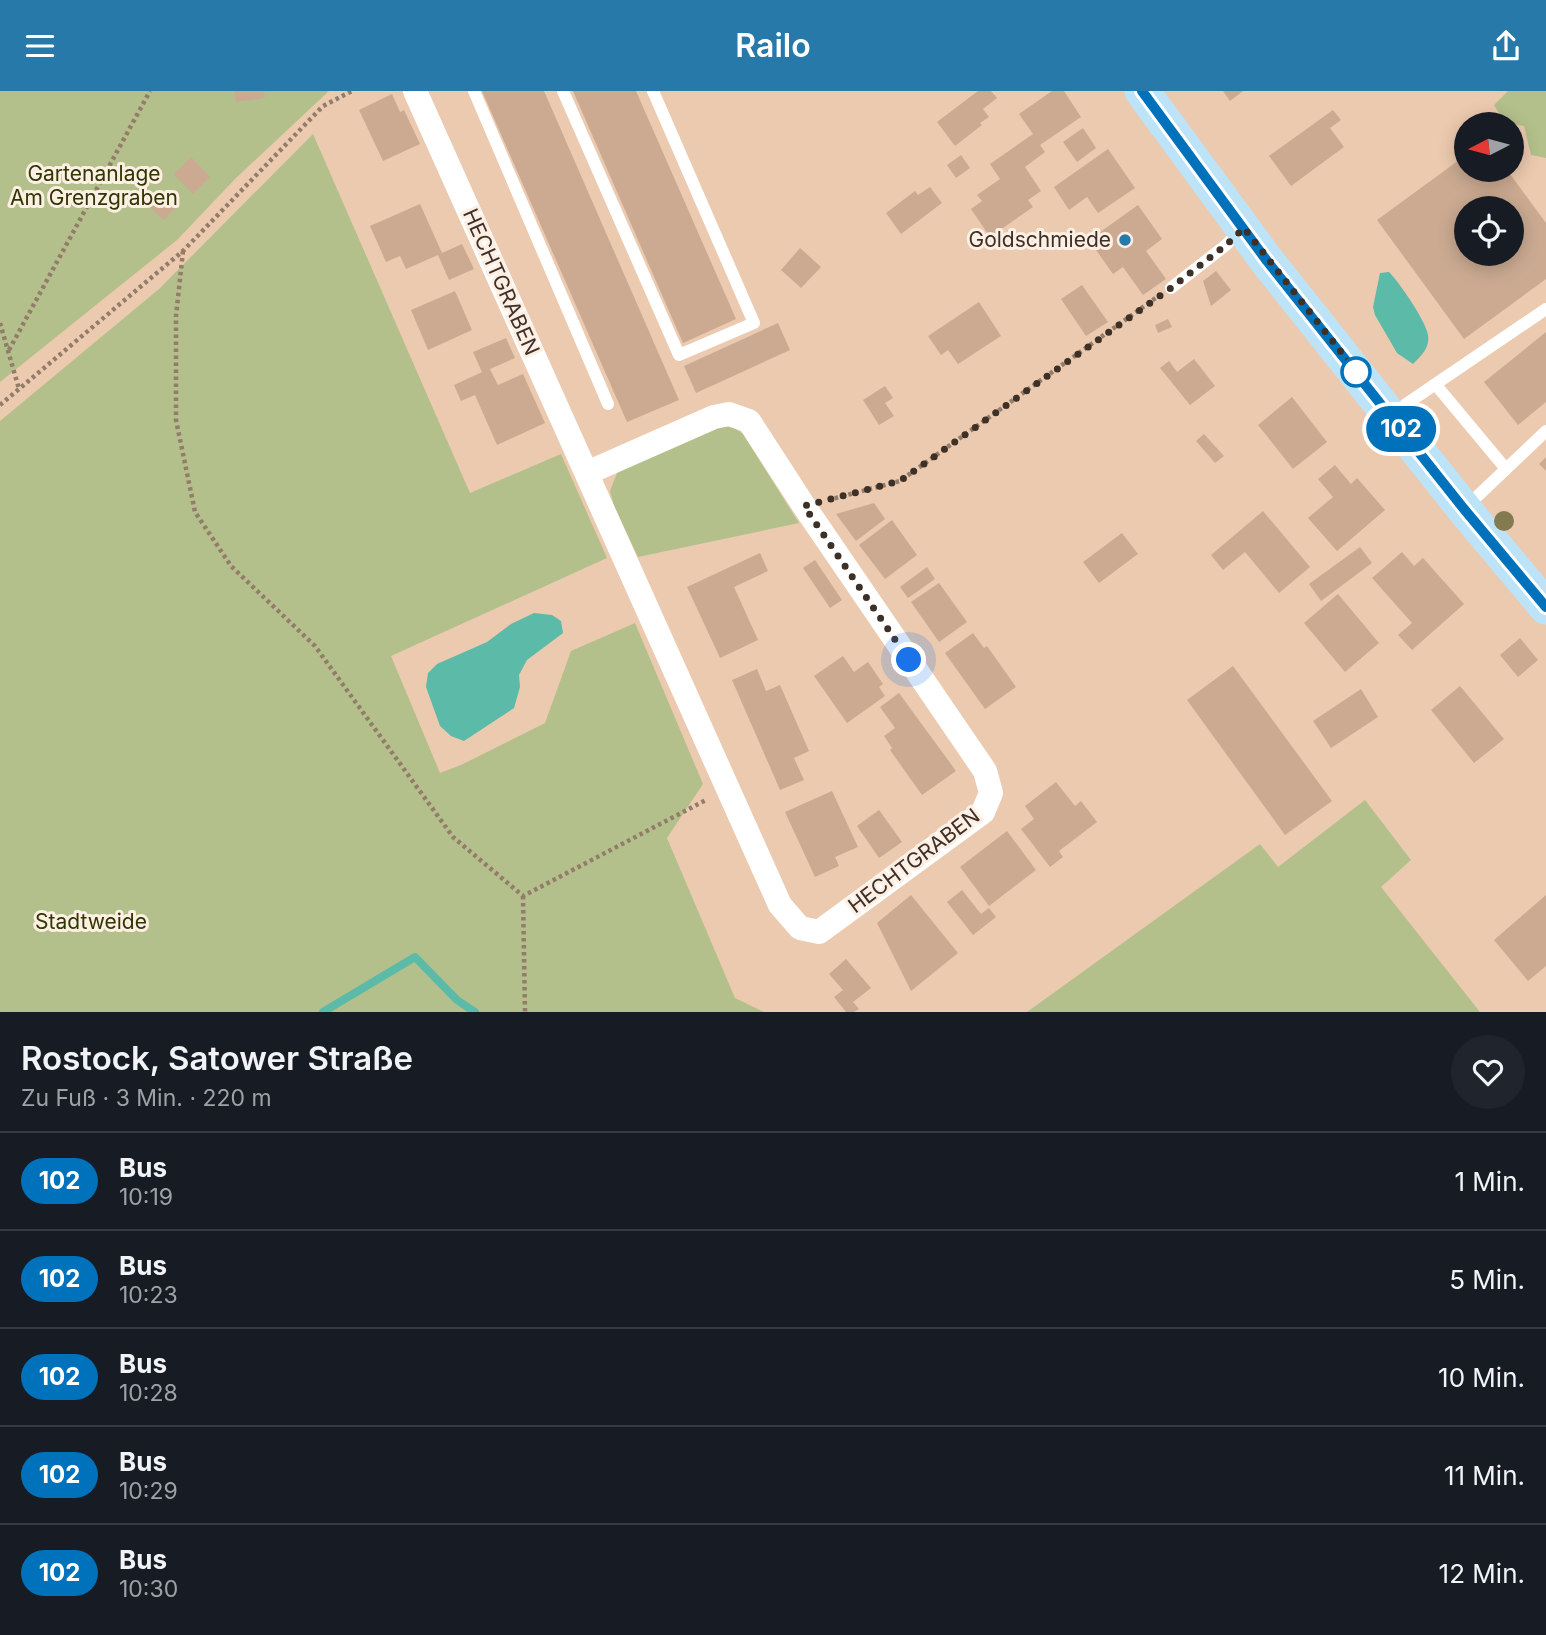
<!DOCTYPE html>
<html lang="de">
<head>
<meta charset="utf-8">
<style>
  body { margin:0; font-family:Inter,sans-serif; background:#20242c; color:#f1f3f6; height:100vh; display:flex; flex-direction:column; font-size:26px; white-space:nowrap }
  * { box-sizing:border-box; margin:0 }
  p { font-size:23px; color:#9ea1a6 }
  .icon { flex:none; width:38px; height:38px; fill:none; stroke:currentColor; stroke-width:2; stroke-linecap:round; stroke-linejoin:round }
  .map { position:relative; height:921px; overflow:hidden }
  .drawer { display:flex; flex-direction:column; background:#171b24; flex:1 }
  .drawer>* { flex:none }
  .badge { padding:0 14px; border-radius:23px; font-size:24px; line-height:46px }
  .needle { width:46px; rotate:264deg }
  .buttons { position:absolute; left:1454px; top:21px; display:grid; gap:14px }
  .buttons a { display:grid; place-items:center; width:70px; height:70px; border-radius:50%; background:#171b24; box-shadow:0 4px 18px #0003; font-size:35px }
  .you { position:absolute; width:35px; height:35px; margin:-18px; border:5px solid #fff; border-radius:50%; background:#1a73e8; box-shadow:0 0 0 10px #1a73e833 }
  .map>.badge { position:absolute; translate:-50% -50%; box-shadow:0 0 0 4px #fff }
  .round { display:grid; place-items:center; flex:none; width:74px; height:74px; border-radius:37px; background:#20242c }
  .overview { display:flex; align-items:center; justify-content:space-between; height:119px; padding:0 21px }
  h1 { font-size:33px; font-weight:600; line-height:52px }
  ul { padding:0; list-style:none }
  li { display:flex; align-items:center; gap:21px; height:98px; padding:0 21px; border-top:2px solid #363941 }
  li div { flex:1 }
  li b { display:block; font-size:26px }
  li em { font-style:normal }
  li .badge { min-width:77px; font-weight:700; text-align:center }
  header { display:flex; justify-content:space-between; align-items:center; height:91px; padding:0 21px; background:#2679a9; color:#fff; font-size:32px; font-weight:600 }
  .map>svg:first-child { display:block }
  .green { fill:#b3c08b }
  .water { fill:#5bbaa8 }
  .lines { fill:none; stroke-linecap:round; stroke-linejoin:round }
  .stream { stroke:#5bbaa8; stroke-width:8 }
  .building { fill:#cbaa91; fill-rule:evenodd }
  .path { stroke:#937c69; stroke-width:4.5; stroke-dasharray:3.5 3.5; stroke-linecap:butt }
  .service { stroke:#fff; stroke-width:12 }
  .minor { stroke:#fff; stroke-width:24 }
  .secondary { stroke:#bde3f8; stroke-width:35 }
  .tree { fill:#847a50 }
  .line-casing { stroke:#fff; stroke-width:16 }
  .line { stroke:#0072bc; stroke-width:10 }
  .walk { stroke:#3d3026; stroke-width:7; stroke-dasharray:0 12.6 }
  .poi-dot { fill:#2679a9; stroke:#fdefe4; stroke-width:2.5 }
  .stop-dot { fill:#fff; stroke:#0072bc; stroke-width:3.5 }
  .labels { text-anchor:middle; stroke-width:6; stroke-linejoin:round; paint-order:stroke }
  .park-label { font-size:21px; fill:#2f3802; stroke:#fdefe4 }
  .poi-label { font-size:21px; fill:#3d3026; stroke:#fdefe4; text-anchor:end }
  .street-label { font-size:21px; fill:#3d3026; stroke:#fdefe4 }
</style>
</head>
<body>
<header><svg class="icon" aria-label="menu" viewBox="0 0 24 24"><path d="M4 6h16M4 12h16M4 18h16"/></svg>Railo<svg class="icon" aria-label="share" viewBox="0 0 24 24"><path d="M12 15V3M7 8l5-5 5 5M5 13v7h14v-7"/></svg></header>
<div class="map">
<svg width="1546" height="921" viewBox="0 0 1546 921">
  <rect width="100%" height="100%" fill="#eccaaf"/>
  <g class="green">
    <polygon points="0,0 329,0 236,87 177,149 0,291"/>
    <polygon points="1508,0 1546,0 1546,67 1531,64 1524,35 1505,32 1494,14"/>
    <polygon points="313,43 470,402 561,363 607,467 391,565 440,682 461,674 545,632 571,560 635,532 703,693 667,747 735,907 764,921 0,921 0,330 159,198"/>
    <polygon points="716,335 733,336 743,343 799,432 638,466 614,415 610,400 619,377"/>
    <polygon points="1365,709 1411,769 1381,796 1480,921 1027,921 1260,753 1278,776"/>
  </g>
  <g class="water">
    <path d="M1389,181c10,10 37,49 39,63 2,13 -7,21 -15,29l-16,-11 -22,-38 -2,-8 7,-34z"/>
    <polygon points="534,522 552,524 561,530 563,542 527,569 519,584 520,596 514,617 464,650 451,645 440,635 426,596 428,582 437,573 487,551 511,533"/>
  </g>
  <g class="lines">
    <polyline class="stream" points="323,921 415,866 457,909 475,921"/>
  </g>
  <g class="building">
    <polygon points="234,0 264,0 265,7 236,11"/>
    <polygon points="482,0 544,0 679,309 627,331"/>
    <polygon points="573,0 636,0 736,228 683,252"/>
    <polygon points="978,0 991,0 997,7 983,18 989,26 980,32 982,34 955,55 937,31"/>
    <polygon points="1052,0 1064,0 1081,26 1040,54 1045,61 1025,76 1041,100 1028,109 1033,116 990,146 971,118 982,110 977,104 1000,88 990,73 1033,43 1019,23"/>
    <polygon points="1223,0 1243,0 1230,10"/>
    <polygon points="392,3 400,21 404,19 420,53 383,70 359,19"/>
    <polygon points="1333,19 1341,29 1330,37 1344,56 1291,95 1269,65"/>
    <polygon points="1083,37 1096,57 1077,71 1063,51"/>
    <polygon points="1108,58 1135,97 1098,122 1087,106 1069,119 1054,96"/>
    <polygon points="961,64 970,77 956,87 947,74"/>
    <path d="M1466,64v15h41l39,53v56l-82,60 -87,-119zM1466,117h46v46h-46z"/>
    <polygon points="191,66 210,86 193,103 174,83"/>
    <polygon points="930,96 942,112 901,143 886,122 915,100 918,104"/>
    <polygon points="160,99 178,114 164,129 147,114"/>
    <polygon points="420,113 442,162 462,153 474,178 449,189 438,164 406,178 400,165 386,171 370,135"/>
    <polygon points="1138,114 1162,148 1146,160 1166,188 1143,204 1123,176 1113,183 1089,149"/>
    <polygon points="800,157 821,176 801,197 781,179"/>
    <polygon points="1216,180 1231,199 1211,215 1203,190"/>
    <polygon points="1082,194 1108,231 1086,245 1061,208"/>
    <polygon points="455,200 472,239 428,259 411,219"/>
    <polygon points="979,211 1001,245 958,273 948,259 941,264 928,245"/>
    <polygon points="1168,228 1172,236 1158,242 1155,234"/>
    <polygon points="778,232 790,259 696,302 684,275"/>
    <polygon points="1546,241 1546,311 1518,334 1484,291"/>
    <polygon points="506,247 515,267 490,278 498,294 523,283 545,332 497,354 475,304 461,310 454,294 482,281 473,261"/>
    <polygon points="1194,268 1215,295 1190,314 1160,277 1169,270 1177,281"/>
    <polygon points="885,295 893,307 885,312 894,325 879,334 863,309"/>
    <polygon points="1292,306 1327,351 1293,378 1258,334"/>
    <polygon points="1204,343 1224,365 1215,372 1196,350"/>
    <polygon points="1546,366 1546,380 1539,373"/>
    <polygon points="1335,374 1351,393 1357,387 1385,419 1337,460 1308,427 1333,406 1318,388"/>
    <polygon points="874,412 885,428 856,450 836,423"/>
    <polygon points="1263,420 1310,476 1279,502 1245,461 1223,479 1211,464"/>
    <polygon points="892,429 917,464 885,488 859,454"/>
    <polygon points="1122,442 1138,463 1099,492 1083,471"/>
    <polygon points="1360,456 1372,472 1321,510 1309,493"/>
    <polygon points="1402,461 1414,475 1423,467 1464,513 1412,559 1398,544 1412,532 1372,487"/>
    <polygon points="760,462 768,480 734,496 758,549 720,567 687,496"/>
    <polygon points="815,469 842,509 830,517 803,477"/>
    <polygon points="927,476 935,488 908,507 900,496"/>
    <polygon points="939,492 967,531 939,551 911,511"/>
    <polygon points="1338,503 1379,552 1345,581 1304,532"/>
    <polygon points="973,542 984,557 987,555 1016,596 985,618 945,562"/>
    <polygon points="1520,547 1538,569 1518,586 1500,564"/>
    <polygon points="843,565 854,581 868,571 883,593 879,596 885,605 847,632 814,585"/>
    <polygon points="1233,575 1332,710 1285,744 1187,609"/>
    <polygon points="757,578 766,600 780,594 809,660 794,667 804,689 780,699 732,589"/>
    <polygon points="1460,595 1504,648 1474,672 1431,619"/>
    <polygon points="1361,598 1378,626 1331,657 1313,630"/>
    <polygon points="899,602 956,680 922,704 890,659 892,657 884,645 895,637 880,616"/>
    <polygon points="1056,691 1075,715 1081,710 1097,731 1059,760 1063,766 1050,776 1021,738 1034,728 1025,715"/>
    <polygon points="832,700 858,756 835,766 839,775 815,786 785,721"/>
    <polygon points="879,719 902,751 879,767 857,735"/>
    <polygon points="1007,740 1036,779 989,815 960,776"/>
    <polygon points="962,799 981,823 989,817 996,826 973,844 947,811"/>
    <polygon points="911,804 958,862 911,900 877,832"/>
    <polygon points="1546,804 1546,875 1528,890 1494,849"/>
    <polygon points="846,868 871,897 853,911 859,918 854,921 846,921 834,906 843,899 829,883"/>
  </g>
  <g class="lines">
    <g class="path">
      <polyline points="183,160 176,225 176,329 195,421 231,475 315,555 453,746 523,805 706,709"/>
      <polyline points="0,232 19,298"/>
      <polyline points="9,259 150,0"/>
      <polyline points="0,314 183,160 323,15 352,0"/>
      <polyline points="828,409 900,390 1157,206"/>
      <polyline points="523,805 525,921"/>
    </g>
    <g class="service">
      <polyline points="474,0 608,313"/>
      <polyline points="563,0 679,264 754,232 653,0"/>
      <polyline points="1171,197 1226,154 1241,139"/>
      <polyline points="1436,294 1506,378"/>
      <polyline points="1390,324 1546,218"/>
      <polyline points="1465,417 1546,340"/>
    </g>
    <polyline class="minor" points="415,0 780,814 800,837 819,841 983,721 991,702 985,680 804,415 749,330 729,323 714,326 587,382"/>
    <polyline class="secondary" points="1142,0 1267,170 1464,418 1546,516"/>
  </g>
  <circle class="tree" cx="1504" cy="430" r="10"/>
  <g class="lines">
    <g class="line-casing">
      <polyline id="line" points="1142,0 1267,170 1464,418 1546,516"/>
    </g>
    <use href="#line" class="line"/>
    <polyline class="walk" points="909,569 804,415 900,390 1171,197 1226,154 1244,137 1359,284 1356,281"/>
  </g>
  <circle class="poi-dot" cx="1125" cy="149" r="7"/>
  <circle class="stop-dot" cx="1356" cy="281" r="14"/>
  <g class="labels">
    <g class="park-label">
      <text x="94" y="90">Gartenanlage<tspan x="94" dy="24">Am Grenzgraben</tspan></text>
      <text x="91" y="838">Stadtweide</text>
    </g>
    <g class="poi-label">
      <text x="1111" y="156">Goldschmiede</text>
    </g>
    <g class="street-label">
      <text transform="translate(501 191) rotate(66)" y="7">HECHTGRABEN</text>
      <text transform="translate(914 770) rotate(-37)" y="7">HECHTGRABEN</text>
    </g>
  </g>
</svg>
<div class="buttons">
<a><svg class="needle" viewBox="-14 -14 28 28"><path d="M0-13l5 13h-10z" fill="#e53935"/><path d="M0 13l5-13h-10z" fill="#9ea1a6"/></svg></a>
<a><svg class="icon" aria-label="locate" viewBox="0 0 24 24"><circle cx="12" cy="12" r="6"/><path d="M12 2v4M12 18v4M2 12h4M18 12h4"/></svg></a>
</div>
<div class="you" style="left:909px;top:569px"></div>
<b class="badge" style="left:1401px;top:338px;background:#0072bc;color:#fff">102</b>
</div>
<section class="drawer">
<div class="overview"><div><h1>Rostock, Satower Straße</h1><p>Zu Fuß · 3 Min. · 220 m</p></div><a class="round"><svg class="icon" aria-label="heart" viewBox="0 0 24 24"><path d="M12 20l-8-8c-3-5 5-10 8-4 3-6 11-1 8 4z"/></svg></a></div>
<ul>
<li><span class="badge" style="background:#0072bc;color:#fff">102</span><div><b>Bus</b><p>10:19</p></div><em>1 Min.</em></li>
<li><span class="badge" style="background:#0072bc;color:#fff">102</span><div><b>Bus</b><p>10:23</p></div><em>5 Min.</em></li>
<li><span class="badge" style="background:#0072bc;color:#fff">102</span><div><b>Bus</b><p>10:28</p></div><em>10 Min.</em></li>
<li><span class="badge" style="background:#0072bc;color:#fff">102</span><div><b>Bus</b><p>10:29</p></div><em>11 Min.</em></li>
<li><span class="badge" style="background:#0072bc;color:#fff">102</span><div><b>Bus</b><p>10:30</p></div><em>12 Min.</em></li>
</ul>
</section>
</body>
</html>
